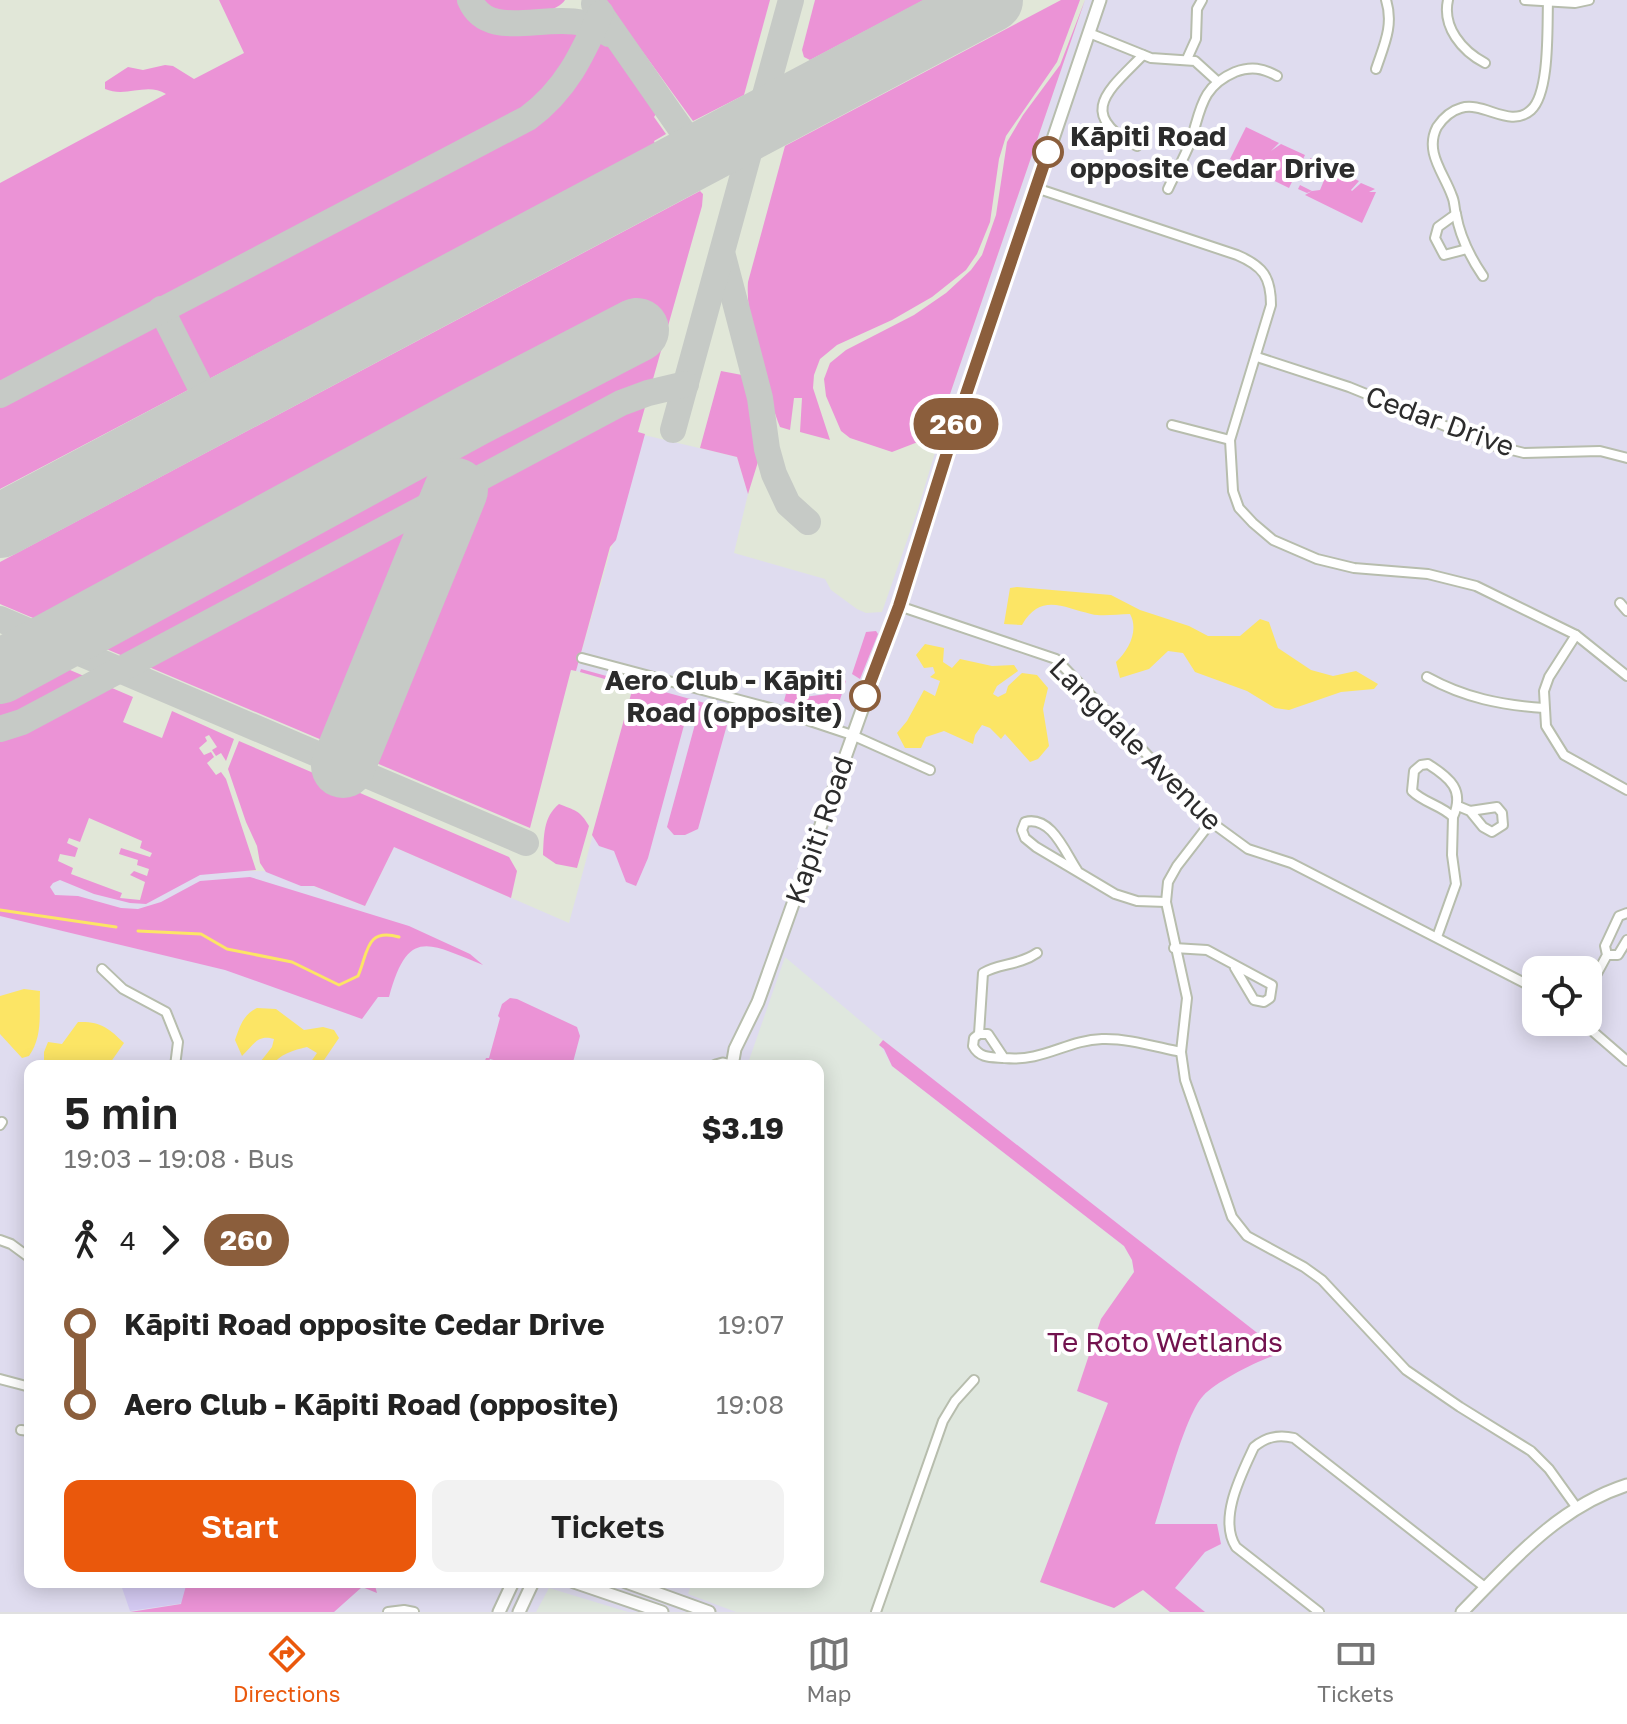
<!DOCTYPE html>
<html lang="en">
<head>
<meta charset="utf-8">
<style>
  body { margin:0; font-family:"Golos Text",sans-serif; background:#f2f2f2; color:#222; height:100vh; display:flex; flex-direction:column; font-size:30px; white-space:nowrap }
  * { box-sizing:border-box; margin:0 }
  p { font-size:26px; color:#767676 }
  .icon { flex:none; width:44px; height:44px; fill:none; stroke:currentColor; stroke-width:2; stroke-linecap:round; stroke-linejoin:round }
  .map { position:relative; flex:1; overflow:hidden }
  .details { position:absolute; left:24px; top:1060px; width:800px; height:528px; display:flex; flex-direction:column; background:#fff; border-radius:16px; box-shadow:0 4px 20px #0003 }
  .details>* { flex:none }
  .badge { padding:0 16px; border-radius:26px; font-size:28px; line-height:52px }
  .tools { position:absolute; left:1522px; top:956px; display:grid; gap:16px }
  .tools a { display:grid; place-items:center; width:80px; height:80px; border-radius:16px; background:#fff; box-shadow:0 4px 20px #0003; font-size:40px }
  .map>.badge { position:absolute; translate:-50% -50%; box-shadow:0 0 0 4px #fff }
  .legs { display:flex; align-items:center; gap:12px; height:88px; padding:0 40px; font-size:26px }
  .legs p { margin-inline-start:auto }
  .summary { display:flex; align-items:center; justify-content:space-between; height:136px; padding:0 40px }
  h1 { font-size:44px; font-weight:600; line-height:60px }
  .action { display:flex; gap:16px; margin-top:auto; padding:16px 40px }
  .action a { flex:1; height:92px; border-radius:16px; background:#ea580c; color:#fff; font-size:32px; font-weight:600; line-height:92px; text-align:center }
  .action a+a { background:#f2f2f2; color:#222 }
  ul { padding:0 40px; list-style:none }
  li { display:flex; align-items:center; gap:28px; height:80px; font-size:30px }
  li i { display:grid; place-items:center; width:12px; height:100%; margin:0 10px; background:currentColor }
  li i::after { content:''; width:20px; height:20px; margin:-10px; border:6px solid; border-radius:50%; background:#fff }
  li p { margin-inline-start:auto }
  li:first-child i { background:linear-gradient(#0000 50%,currentColor 0) }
  li:last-child i { background:linear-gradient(currentColor 50%,#0000 0) }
  .tabs { display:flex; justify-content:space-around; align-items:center; height:112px; border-top:2px solid #e0e0e0; background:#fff; font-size:22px; color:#767676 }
  .tabs a { display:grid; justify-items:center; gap:4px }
  .tabs .on { color:#ea580c }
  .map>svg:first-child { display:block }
  .industrial { fill:#dfe7de }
  .education { fill:#d4caf2 }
  .airport { fill:#e1e7d8 }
  .green { fill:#eb93d6; fill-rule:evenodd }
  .water { fill:#fce565 }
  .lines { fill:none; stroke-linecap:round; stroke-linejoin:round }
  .stream { stroke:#fce565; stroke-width:3 }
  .taxiway { stroke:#c6cac6; stroke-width:26 }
  .runway { stroke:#c6cac6; stroke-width:64 }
  .street-casing { stroke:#b7bdad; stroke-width:12 }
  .secondary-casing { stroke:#b7bdad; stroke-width:15 }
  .street { stroke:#fff; stroke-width:8 }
  .secondary { stroke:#fff; stroke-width:11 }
  .line-1-casing { stroke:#fff; stroke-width:18 }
  .line-1 { stroke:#8b5e3c; stroke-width:12 }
  .stop-1-dot { fill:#fff; stroke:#8b5e3c; stroke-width:4 }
  .labels { text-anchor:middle; stroke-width:8; stroke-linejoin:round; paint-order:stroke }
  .stop-label { font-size:28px; font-weight:bold; fill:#2c2c2c; stroke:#fff; text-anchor:start }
  .street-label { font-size:28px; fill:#2c2c2c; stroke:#fff }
  .park-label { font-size:28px; fill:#72124e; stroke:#fff }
</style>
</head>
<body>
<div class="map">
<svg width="1627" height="1612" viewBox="0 0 1627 1612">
  <rect width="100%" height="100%" fill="#dfdcef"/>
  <g class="industrial">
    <polygon points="785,957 883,1040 880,1045 892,1066 1124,1246 1132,1260 1134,1272 1077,1391 1108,1403 1041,1582 1143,1590 1170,1612 736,1612 688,1594 692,1582 818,1582 818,1066 747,1066"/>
    <polygon points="549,1588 628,1612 536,1612"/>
  </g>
  <polygon class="education" points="120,1582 324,1582 130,1611"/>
  <polygon class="airport" points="0,0 1085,0 936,435 934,445 937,446 918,509 882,612 866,613 857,609 831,590 825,579 734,553 748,494 737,457 644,435 576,671 633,687 569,923 394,847 365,906 275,871 201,871 148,901 120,898 122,893 52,871 0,898"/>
  <g class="green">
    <path d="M219,0h241c5,20 21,30 40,33 24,-1 53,-8 76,-4 40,8 59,54 80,85l-2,3 12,17 -12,7 1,3 -655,345v-306l166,-89c-19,-12 -40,4 -61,-5v-7l23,-15 15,3 22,-5 8,1 21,13 50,-26z"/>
    <path d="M479,0h86c-10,15 -56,20 -72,13 -7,-3 -10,-7 -14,-13z"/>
    <polygon points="605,0 770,0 744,95 693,121"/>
    <polygon points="815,0 924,0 810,60 804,57 802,50"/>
    <path d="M1061,0h19l-23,62 -51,74 -7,23 -9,63 -13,32 -11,16 -34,27 -40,23 -55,25 -17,14 -6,16 -1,13 17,52 -30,-8 2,-34h-8l-4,32 -10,-3c-14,-36 -35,-107 -32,-145l37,-136z"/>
    <polygon points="1085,0 936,435 892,452 850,438 841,431 826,396 824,379 830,363 846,350 914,315 946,293 971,270 982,255 996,215 1007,142 1023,115 1060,65"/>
    <polygon points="1246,127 1279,143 1271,151 1281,144 1305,155 1289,188 1230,159"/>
    <polygon points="1310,158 1359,181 1351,190 1352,191 1361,183 1375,189 1369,192 1376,192 1362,223 1305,195 1312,191 1307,193 1298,189 1300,185 1312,191 1320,190 1325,178 1324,174 1310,167"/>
    <polygon points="700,191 703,194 702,206 638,432 645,434 616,540 610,547 576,671 571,670 530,828 0,604 0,562"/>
    <polygon points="721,371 742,375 762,449 748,494 737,457 700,448"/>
    <polygon points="866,632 876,631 878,634 860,679 852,674"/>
    <path d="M0,640l133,57 -10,25 39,16 10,-27 62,28 -8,22 -5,-8 -5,3 -4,-6 5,-3 -8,-12 -4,2 2,4 -8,7 5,7 7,-3 3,5 -7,6 9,12 5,-3 5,7 30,91 -56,5 -54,29 -16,-1 -36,-9 -34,-14 -7,3 -3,4 5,8 23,1 43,12 17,1 23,-7 39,-21 50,-4 159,49 61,28 13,11c-55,-22 -75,-38 -94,32h-11l-16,22 -137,-49 -225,-54zM89,818l53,23 -2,7 12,5 -2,4 -29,-9 -2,6 19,6 -1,5 12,4 -2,7 -13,-5 -4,4 15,7 -5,18 -20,-2 2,-5 -51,-19 2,-6 -15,-7 2,-7 15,3 3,-9 -11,-5 2,-5 11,4z"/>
    <polygon points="581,669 723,708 730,714 698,829 685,835 674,835 667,827 700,706 690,703 648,858 636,886 626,882 614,851 599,846 592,835 633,687 580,672"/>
    <polygon points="830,671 846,681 835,715 784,701 787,690 804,697 827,694 834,683"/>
    <polygon points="239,741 509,857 517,871 511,898 394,847 365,906 314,886 301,886 266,872 260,863 257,846 246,822 228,769"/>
    <path d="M559,804c15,6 21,6 30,22l-12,42 -21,-4 -13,-9c1,-19 0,-38 16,-51z"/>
    <polygon points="510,998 517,999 577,1027 580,1036 572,1066 515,1066 490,1059 487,1066 483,1066 486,1058 489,1058 500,1018 498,1016 502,1004"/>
    <path d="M883,1040l382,299 6,-4 10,7 4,10c-22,6 -67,28 -82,44 -18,19 -38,99 -48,128h62l4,20 -16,8 -30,36 30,24h-35l-27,-22 -29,18 -74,-26 68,-179 -31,-12 24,-72 33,-47 -2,-12 -8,-14 -232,-180 -8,-17 -5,-4z"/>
    <polygon points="187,1582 374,1582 377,1593 362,1587 334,1612 130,1612 181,1604"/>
  </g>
  <g class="water">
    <path d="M1017,587l94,8 29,15 49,16 19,10h32l20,-17 9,3 9,26 33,22 22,6 23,-5 22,13 -4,5 -33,3 -52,18 -14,-2 -28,-17 -52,-19 -12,-19 -15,-2 -19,18 -29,9 -4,-16c13,-12 23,-32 14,-48 -13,0 -27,3 -39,0 -27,-6 -50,-22 -69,11l-18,-1 6,-36z"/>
    <polygon points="925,644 944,648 943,662 952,668 960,659 992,666 1014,665 1018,671 997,686 993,694 998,697 1006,693 1008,686 1022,673 1037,675 1048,688 1043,709 1049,746 1038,759 1030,762 1005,734 1001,739 990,728 982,725 975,735 973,744 944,731 926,737 921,748 905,748 897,733 907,721 924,690 935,696 940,681 930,677 935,673 933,667 924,668 916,655"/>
    <path d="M24,989l16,2c-1,23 3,45 -11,65l-7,2 -22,-24v-38z"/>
    <path d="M257,1008l19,1 28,21 19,-3 11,3 5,8 -19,28h-12l9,-13 -10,-6c-13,3 -28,7 -35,19h-15l15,-19 2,-8c-17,-5 -20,6 -32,17l-7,-16c5,-14 8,-25 22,-32z"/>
    <path d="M78,1022c22,-1 31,6 46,21l-16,23h-64v-14l4,-10 14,2z"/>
  </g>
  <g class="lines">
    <g class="stream">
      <polyline points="0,910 116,927"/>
      <path d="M138,931l63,3 26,15 65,13 47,23 19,-9c10,-22 7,-49 41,-39"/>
    </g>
    <g class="taxiway">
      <path d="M470,0c21,49 93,0 139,34"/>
      <polyline points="971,0 976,8"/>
      <polyline points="594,4 699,155"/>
      <polyline points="723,256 760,398 767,449 774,474 788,504 808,522"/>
      <polyline points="161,309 213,412"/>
      <path d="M0,395l528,-277c38,-28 54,-63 73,-105"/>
      <polyline points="673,430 791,0"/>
      <polyline points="0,619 526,843"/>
      <polyline points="0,729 22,722 621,403 648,393 686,384"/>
    </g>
    <g class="runway">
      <polyline points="0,526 991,0"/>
      <polyline points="0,672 473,415 637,330"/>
      <polyline points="343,766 456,490"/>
    </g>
    <g class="street-casing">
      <g id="street">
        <path d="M1448,0c-6,27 14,51 37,63"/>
        <polyline points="1525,0 1575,3 1589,0"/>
        <polyline points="1089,33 1151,58 1195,61 1217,81"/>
        <polyline points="1187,59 1196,39 1197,9 1202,0"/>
        <path d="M1376,69c8,-24 18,-44 10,-69"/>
        <path d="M1137,146c-63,-32 -27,-57 6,-91"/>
        <path d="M1036,188l201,67c26,11 34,22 34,50l-41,135 3,51 6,17 14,15 20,17 44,19 37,9 74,6 48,12 100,49 51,41"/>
        <path d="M1168,189c7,-15 16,-31 22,-46 11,-32 10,-56 45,-71 16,-6 28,-4 42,4"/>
        <polyline points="1456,214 1438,227 1435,238 1444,255 1467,249"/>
        <path d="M1483,276c-13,-19 -23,-39 -27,-62 -2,-6 -1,-12 -4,-18 -8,-23 -28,-44 -15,-69 6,-9 13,-16 24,-19 23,-7 49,21 70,2 19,-17 16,-83 17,-108"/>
        <polyline points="1257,357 1349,387 1492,445 1524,453 1600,451 1627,458"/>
        <polyline points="1172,425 1230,440"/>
        <polyline points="1620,603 1627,611"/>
        <polyline points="899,606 1056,659 1211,822 1248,849 1291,863 1536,989"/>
        <polyline points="1576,635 1549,677 1544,691 1546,726 1564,755 1627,790"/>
        <polyline points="582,658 774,709 852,735 930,770"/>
        <path d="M1427,677c38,21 74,28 117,31"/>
        <polyline points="1458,806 1470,811 1497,807 1502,813 1503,825 1492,832 1483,827 1470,811"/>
        <polyline points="1211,822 1177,866 1168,882 1166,902 1187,998 1181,1052 1185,1080 1232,1217 1247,1236 1304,1267 1322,1280 1406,1370 1460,1407 1531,1451 1549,1469 1577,1508"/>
        <path d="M1077,870c-12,-18 -26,-55 -52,-48l-3,8 3,8 11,9 79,47 22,7 29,1"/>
        <path d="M1437,937l19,-53 -4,-29 1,-38c-12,-12 -29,-14 -41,-26l2,-20 7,-6 7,-1c22,14 37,26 25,53"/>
        <polyline points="1174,948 1207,950 1272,985 1270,998 1264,1002 1254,1000 1235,968"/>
        <polyline points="1607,955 1618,955 1627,940"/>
        <polyline points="102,969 123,989 166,1012 178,1042 175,1066"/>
        <polyline points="1588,990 1607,955 1605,946 1619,916 1627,913"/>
        <polyline points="1582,1022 1627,1061"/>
        <path d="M979,1034l4,-61c16,-10 35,-7 54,-20"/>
        <path d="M1004,1058l-16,-24h-9l-5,4 -1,8c7,13 19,11 32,12 38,4 62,-18 97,-19 25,-1 54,8 79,13"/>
        <polyline points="0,1125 2,1122"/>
        <polyline points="0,1240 11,1244 30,1258"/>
        <polyline points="0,1379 30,1387"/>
        <polyline points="21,1430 30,1431"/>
        <polyline points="388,1612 404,1610 414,1612"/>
        <polyline points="876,1612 943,1421 955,1401 974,1380"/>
        <path d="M1319,1612l-83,-65c-18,-28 5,-72 18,-100 12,-10 24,-13 40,-9l192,150"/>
      </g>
    </g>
    <g class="secondary-casing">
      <g id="secondary">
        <polyline points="716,1066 723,1064 732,1066"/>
        <polyline points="732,1066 735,1049 758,1002 899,606 959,417 1100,0"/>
        <polyline points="574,1582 662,1612"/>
        <polyline points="626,1582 709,1612"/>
        <polyline points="499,1612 513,1582"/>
        <polyline points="519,1612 533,1582"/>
        <path d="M1462,1612c49,-50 96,-105 165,-127"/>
      </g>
    </g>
    <use href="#street" class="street"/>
    <use href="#secondary" class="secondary"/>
  </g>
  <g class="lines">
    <g class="line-1-casing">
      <polyline id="line-1" points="865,696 899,606 956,424 1048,152"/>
    </g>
    <use href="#line-1" class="line-1"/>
  </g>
  <g class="stop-1-dot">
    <circle cx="1048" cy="152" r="14"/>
    <circle cx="865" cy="696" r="14"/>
  </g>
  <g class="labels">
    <g class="stop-label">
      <text x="1070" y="146">Kāpiti Road<tspan x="1070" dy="32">opposite Cedar Drive</tspan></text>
      <text x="843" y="690" text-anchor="end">Aero Club - Kāpiti<tspan x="843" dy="32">Road (opposite)</tspan></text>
    </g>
    <g class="street-label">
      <text transform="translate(1440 421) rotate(20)" y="10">Cedar Drive</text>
      <text transform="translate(1136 744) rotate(45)" y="10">Langdale Avenue</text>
      <text transform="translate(819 830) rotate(-71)" y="10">Kapiti Road</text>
    </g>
    <g class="park-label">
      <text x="1165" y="1352">Te Roto Wetlands</text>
    </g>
  </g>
</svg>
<div class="tools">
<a><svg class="icon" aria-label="locate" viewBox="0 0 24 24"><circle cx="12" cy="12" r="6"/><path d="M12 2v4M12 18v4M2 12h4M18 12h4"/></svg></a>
</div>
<b class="badge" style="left:956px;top:424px;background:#8b5e3c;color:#fff">260</b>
<section class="details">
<div class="summary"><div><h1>5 min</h1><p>19:03 – 19:08 · Bus</p></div><b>$3.19</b></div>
<div class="legs"><svg class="icon" aria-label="walk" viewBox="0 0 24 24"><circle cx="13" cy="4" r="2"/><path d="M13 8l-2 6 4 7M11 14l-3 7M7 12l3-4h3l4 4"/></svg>4<svg class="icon" aria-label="forward" viewBox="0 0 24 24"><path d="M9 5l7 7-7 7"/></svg><b class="badge" style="background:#8b5e3c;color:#fff">260</b></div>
<ul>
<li><i style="color:#8b5e3c"></i><b>Kāpiti Road opposite Cedar Drive</b><p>19:07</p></li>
<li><i style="color:#8b5e3c"></i><b>Aero Club - Kāpiti Road (opposite)</b><p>19:08</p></li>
</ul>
<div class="action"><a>Start</a><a>Tickets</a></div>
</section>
</div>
<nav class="tabs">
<a class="on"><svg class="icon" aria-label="directions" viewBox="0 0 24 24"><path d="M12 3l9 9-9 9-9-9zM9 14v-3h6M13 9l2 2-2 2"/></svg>Directions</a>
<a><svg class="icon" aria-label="map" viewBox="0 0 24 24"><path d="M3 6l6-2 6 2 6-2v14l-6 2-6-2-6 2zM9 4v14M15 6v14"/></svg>Map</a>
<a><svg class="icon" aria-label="tickets" viewBox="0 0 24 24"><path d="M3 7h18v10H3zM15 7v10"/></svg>Tickets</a>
</nav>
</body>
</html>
